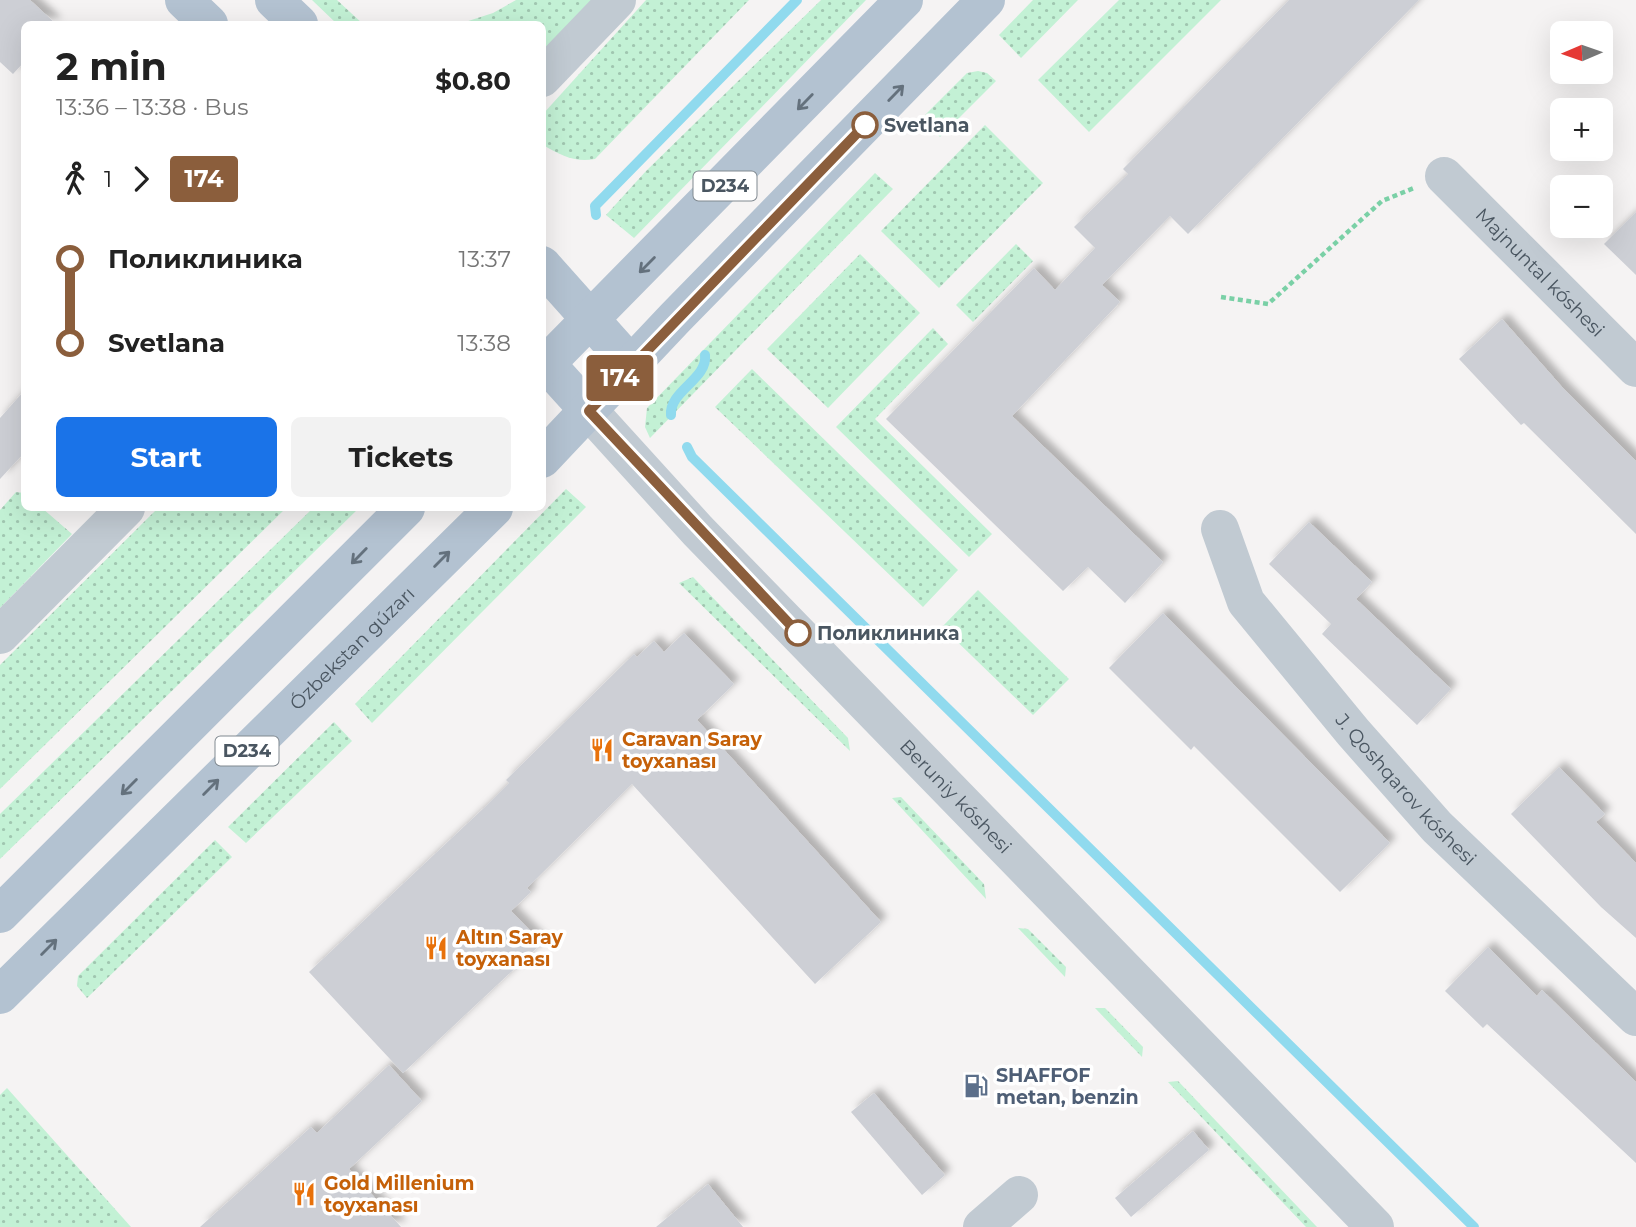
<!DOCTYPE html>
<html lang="en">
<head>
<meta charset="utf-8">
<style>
  body { margin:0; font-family:Montserrat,sans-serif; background:#f2f2f2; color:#222; height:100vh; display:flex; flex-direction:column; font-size:26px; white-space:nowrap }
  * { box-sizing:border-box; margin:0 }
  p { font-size:23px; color:#767676 }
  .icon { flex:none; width:38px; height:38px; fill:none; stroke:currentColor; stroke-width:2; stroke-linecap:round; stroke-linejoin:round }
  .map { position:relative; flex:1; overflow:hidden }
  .sheet { position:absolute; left:21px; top:21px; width:525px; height:490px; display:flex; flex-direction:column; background:#fff; border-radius:10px; box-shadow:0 7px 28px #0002 }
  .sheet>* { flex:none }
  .badge { padding:0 14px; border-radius:5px; font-size:24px; line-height:46px }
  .needle { width:46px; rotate:268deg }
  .controls { position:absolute; left:1550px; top:21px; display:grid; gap:14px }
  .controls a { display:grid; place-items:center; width:63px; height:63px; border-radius:10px; background:#fff; box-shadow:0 7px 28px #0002; font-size:35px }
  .map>.badge { position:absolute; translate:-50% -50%; box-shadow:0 0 0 4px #fff }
  .legs { display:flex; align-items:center; gap:10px; height:77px; padding:0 35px; font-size:23px }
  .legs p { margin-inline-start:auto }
  .headline { display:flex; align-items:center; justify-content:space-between; height:119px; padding:0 35px }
  h1 { font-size:38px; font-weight:700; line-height:52px }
  .button { display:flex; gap:14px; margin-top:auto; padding:14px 35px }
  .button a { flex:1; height:80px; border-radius:10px; background:#1a73e8; color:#fff; font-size:28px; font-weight:700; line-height:80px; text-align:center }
  .button a+a { background:#f2f2f2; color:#222 }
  ul { padding:0 35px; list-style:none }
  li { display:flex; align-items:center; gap:24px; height:84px; font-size:26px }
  li i { display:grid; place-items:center; width:10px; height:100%; margin:0 9px; background:currentColor }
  li i::after { content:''; width:18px; height:18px; margin:-9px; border:5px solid; border-radius:50%; background:#fff }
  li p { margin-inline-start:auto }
  li:first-child i { background:linear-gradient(#0000 50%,currentColor 0) }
  li:last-child i { background:linear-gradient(currentColor 50%,#0000 0) }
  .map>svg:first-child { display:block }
  .grass { fill:url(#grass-dots) }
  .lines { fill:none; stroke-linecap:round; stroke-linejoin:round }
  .stream { stroke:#90daee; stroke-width:10 }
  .building { fill:#cdcfd5; filter:url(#shadow) }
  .path { stroke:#7ad0a6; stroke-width:4.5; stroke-dasharray:5 3.5; stroke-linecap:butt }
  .minor { stroke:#c1cad2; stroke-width:38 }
  .major { stroke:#b3c2d1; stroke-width:38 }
  .oneway { stroke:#64717d }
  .line-1-casing { stroke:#fff; stroke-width:16 }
  .line-1 { stroke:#8b5e3c; stroke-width:10 }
  .stop-1-dot { fill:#fff; stroke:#8b5e3c; stroke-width:3.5 }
  .labels { text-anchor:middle; stroke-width:7; stroke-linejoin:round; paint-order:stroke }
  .shield { fill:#fff; stroke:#808990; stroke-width:2 }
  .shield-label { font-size:18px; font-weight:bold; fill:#4a5661 }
  .stop-label { font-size:19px; font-weight:bold; fill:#4a5661; stroke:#fff; text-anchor:start }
  .street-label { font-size:19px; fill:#4a5661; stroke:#fff }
  .food-label { font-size:19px; font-weight:bold; fill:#c56008; stroke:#fff; text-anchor:start }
  .service-label { font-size:19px; font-weight:bold; fill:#4e5e75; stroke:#fff; text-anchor:start }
</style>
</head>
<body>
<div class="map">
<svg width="1636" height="1227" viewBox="0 0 1636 1227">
  <defs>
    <pattern id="grass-dots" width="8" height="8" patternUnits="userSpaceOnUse" patternTransform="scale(1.75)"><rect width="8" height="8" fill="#c3f1d5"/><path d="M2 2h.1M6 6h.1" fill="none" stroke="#a0c6b0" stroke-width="1.8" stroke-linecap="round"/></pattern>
    <filter id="shadow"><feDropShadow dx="6" dy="-6" stdDeviation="3.5" flood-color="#0004"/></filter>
  </defs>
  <rect width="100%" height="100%" fill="#f5f3f3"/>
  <g class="grass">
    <polygon points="312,0 337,0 363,24 337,24"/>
    <polygon points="516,0 594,0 543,56 542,24 459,24 493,13"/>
    <path d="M646,0h103l-154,159c-20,4 -35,-4 -52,-14v-31z"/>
    <polygon points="821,0 866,0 634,238 606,215 646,171"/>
    <polygon points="1033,0 1078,0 1021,58 999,35"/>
    <polygon points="1119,0 1221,0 1089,132 1038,80"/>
    <polygon points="978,71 987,73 996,81 940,137 922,118 967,73"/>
    <polygon points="985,125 1043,183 939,288 881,231"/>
    <polygon points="875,173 893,189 650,438 645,427 647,408"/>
    <polygon points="1016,244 1033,261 973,322 956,305"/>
    <polygon points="860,254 920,313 828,408 767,349"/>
    <polygon points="933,328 948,344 875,419 992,534 969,557 836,427"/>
    <polygon points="752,369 958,570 923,607 715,407"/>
    <polygon points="566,489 586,507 372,723 355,704"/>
    <polygon points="16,492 24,493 24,508 42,508 72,534 0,608 0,510"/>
    <polygon points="158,508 286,508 0,789 0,665"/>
    <polygon points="313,508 359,508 0,859 0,814"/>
    <polygon points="693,577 848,738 850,751 679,583"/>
    <polygon points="978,590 1069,679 1033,715 942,627"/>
    <polygon points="334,722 352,741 246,843 228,827"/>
    <polygon points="901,797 984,884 986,899 892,798"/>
    <polygon points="215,840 232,857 87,998 77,986 78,976"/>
    <polygon points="1018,928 1028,929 1066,967 1065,977"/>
    <polygon points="1095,1008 1105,1008 1143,1047 1142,1057"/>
    <polygon points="1178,1081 1317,1227 1306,1227 1168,1082"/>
    <polygon points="7,1088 131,1227 0,1227 0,1095"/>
  </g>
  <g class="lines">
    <g class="stream">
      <polyline points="596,215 595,206 797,0"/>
      <path d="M671,415c-2,-24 37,-36 34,-60"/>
      <polyline points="687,447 692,457 1474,1227"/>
    </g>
  </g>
  <g class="building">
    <polygon points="0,0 30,0 56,24 24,24 24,62 13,74 0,62"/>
    <polygon points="1289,0 1419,0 1188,234 1170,216 1102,285 1120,302 1012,416 1163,562 1125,603 1088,567 1063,591 886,419 1034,268 1055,290 1095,248 1074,227 1128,174 1123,169"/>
    <polygon points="1636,212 1636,275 1604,244"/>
    <polygon points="1502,319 1562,387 1636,461 1636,534 1524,423 1521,425 1459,359"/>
    <polygon points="24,391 24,453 0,479 0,418"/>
    <polygon points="1309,522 1372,582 1356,599 1451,689 1417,725 1322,634 1331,624 1269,564"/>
    <polygon points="1163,613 1390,843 1340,892 1194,746 1191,750 1109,668"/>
    <polygon points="684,633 734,684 697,720 881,922 815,984 632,784 527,888 531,892 511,911 542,943 403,1073 309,972 485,807 509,783 506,780 634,654 637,657 654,641 664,652"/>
    <polygon points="1559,767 1605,814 1596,822 1636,863 1636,938 1601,907 1511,814"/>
    <polygon points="1488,947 1537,996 1542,990 1636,1082 1636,1163 1487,1024 1483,1028 1445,991"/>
    <polygon points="389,1065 422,1101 349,1169 401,1227 200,1227 311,1127 317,1133"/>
    <polygon points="874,1093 945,1175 922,1195 851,1112"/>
    <polygon points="1193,1131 1209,1150 1131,1217 1115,1198"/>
    <polygon points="708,1184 743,1227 656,1227"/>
  </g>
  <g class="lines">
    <polyline class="path" points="1221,297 1268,304 1382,201 1414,188"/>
    <g class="minor">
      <polyline points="542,78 617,0"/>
      <path id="s1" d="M1444,176l192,192"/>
      <path id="s2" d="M589,411l109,120 677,696"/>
      <path id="s3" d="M1220,529l26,73 107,130 84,95 199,190"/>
      <polyline points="0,635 126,508"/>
      <polyline points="982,1227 1019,1195"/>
    </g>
    <g class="major">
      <polyline points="184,0 209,24"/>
      <polyline points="274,0 299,24"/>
      <polyline points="542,265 632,366"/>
      <polyline points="542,359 589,411"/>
      <polyline points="542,368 904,0"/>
      <polyline points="542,459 675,318 986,0"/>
      <polyline points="0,914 406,508"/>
      <path id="s4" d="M0,995l494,-487"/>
    </g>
  </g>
  <defs><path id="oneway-shaft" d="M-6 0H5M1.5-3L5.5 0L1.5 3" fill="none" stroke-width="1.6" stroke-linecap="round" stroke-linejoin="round" transform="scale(1.75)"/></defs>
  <g class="oneway">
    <use href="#oneway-shaft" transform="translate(896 93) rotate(-46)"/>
    <use href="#oneway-shaft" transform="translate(805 102) rotate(134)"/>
    <use href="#oneway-shaft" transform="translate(647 265) rotate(135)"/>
    <use href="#oneway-shaft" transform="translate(359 556) rotate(134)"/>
    <use href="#oneway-shaft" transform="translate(442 559) rotate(-45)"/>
    <use href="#oneway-shaft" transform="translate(129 787) rotate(135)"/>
    <use href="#oneway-shaft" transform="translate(211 787) rotate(-45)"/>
    <use href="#oneway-shaft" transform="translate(49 947) rotate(-45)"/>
  </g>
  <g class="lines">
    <g class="line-1-casing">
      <polyline id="line-1" points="798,633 589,411 865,125"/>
    </g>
    <use href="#line-1" class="line-1"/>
  </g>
  <defs>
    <g id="restaurant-bare" transform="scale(1.89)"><path d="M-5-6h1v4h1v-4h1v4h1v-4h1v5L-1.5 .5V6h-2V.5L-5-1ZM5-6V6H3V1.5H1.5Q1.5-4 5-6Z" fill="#e8710a" stroke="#fff" stroke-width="2.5" paint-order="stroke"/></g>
    <g id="fuel-bare" transform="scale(1.89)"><path d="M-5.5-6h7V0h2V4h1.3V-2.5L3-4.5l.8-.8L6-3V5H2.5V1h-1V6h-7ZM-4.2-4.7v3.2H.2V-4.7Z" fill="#5c6f8a" stroke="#fff" stroke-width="2.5" paint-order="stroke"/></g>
  </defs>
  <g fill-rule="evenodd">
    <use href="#restaurant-bare" x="602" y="750"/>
    <use href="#restaurant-bare" x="436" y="948"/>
    <use href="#fuel-bare" x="976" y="1086"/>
    <use href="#restaurant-bare" x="304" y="1194"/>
  </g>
  <g class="stop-1-dot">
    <circle cx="865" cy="125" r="12"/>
    <circle cx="798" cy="633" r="12"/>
  </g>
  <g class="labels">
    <g class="shield">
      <rect x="693.5" y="171.5" width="63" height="29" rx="5"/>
      <rect x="215.5" y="736.5" width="63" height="29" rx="5"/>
    </g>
    <g class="shield-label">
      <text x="725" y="192">D234</text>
      <text x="247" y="757">D234</text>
    </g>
    <g class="stop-label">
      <text x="884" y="132">Svetlana</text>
      <text x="817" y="640">Поликлиника</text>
    </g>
    <g class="street-label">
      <text dy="7" stroke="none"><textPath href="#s1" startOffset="136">Majnuntal kóshesi</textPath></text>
      <text dy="7" stroke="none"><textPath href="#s4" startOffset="494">Ózbekstan gúzarı</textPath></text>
      <text dy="7" stroke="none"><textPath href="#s3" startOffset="324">J. Qoshqarov kóshesi</textPath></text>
      <text dy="7" stroke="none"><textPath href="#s2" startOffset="532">Beruniy kóshesi</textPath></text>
    </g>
    <g class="food-label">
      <text x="622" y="746">Caravan Saray<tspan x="622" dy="22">toyxanası</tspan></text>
      <text x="456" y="944">Altın Saray<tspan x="456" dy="22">toyxanası</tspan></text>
      <text x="324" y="1190">Gold Millenium<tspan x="324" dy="22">toyxanası</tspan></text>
    </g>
    <g class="service-label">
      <text x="996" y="1082">SHAFFOF<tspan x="996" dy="22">metan, benzin</tspan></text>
    </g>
  </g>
</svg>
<div class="controls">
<a><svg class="needle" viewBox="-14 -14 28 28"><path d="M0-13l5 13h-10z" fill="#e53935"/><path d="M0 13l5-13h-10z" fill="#767676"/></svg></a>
<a>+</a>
<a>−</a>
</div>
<b class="badge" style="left:620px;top:378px;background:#8b5e3c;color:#fff">174</b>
<section class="sheet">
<div class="headline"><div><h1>2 min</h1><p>13:36 – 13:38 · Bus</p></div><b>$0.80</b></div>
<div class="legs"><svg class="icon" aria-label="walk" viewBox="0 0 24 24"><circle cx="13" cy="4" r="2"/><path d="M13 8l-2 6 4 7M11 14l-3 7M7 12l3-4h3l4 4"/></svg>1<svg class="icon" aria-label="forward" viewBox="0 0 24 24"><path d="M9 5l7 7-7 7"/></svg><b class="badge" style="background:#8b5e3c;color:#fff">174</b></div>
<ul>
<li><i style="color:#8b5e3c"></i><b>Поликлиника</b><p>13:37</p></li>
<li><i style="color:#8b5e3c"></i><b>Svetlana</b><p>13:38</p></li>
</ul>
<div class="button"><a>Start</a><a>Tickets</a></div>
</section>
</div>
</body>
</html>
